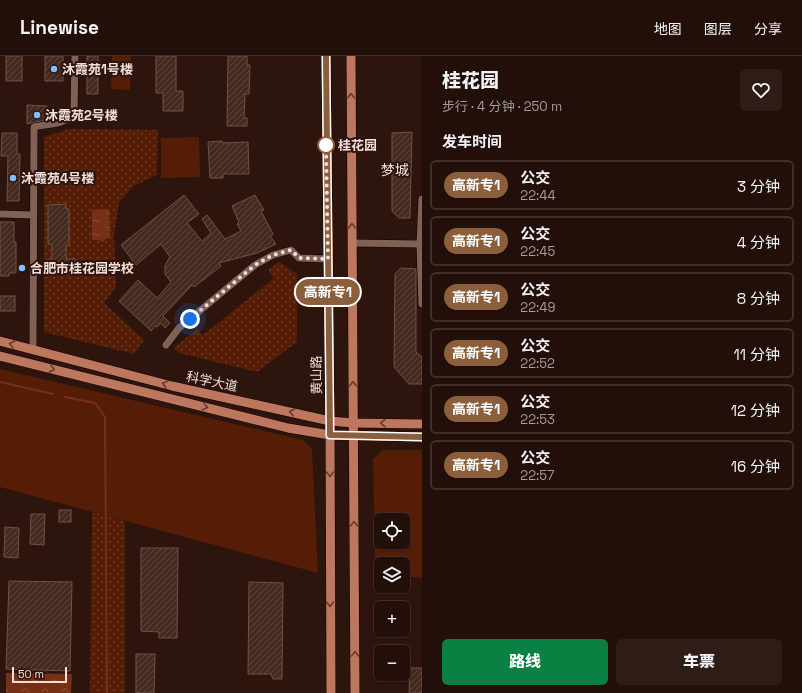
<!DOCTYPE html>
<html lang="zh">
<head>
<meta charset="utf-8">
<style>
  body { margin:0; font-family:"Space Grotesk","Noto Sans SC",sans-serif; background:#2e1d17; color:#f1f3f6; height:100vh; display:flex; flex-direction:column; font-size:15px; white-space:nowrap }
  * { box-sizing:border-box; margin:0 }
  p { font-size:13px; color:#a29c9c }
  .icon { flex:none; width:22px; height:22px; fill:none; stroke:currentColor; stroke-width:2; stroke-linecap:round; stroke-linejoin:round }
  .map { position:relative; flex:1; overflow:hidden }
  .panel { display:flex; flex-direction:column; background:#220f09; width:380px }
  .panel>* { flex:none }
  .badge { padding:0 8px; border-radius:13px; font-size:14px; line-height:26px }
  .tools { position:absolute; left:374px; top:457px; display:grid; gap:8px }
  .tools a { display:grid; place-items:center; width:36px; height:36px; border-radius:6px; background:#220f09; box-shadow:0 1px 3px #0004,0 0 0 1px #3f2f2a; font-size:20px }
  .scale { position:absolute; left:12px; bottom:10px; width:55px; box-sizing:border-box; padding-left:4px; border:2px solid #f2dfd9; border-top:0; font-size:11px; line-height:14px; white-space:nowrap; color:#f2dfd9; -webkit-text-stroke:3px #2d140c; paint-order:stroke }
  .you { position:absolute; width:20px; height:20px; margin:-10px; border:3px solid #fff; border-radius:50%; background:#1a73e8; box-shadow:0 0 0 6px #1a73e833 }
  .map>.badge { position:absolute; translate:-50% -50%; box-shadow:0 0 0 2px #fff }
  h2 { padding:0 20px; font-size:15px; line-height:36px }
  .round { display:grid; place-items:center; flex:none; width:42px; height:42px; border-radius:6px; background:#2e1d17 }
  .overview { display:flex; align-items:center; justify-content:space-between; height:68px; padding:0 20px }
  h1 { font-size:19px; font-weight:800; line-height:30px }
  .action { display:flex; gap:8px; margin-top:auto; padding:8px 20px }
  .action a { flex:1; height:46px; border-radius:6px; background:#0b8043; color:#fff; font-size:16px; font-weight:800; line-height:46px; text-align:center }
  .action a+a { background:#2e1d17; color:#f1f3f6 }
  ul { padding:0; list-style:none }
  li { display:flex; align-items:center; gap:12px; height:50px; margin:0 8px 6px; padding:0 12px; border:2px solid #3f2f2a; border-radius:6px }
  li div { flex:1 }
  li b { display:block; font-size:15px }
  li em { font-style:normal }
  li .badge { min-width:44px; font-weight:700; text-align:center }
  header { display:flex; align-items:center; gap:24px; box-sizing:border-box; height:56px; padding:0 20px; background:#220f09; border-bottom:1px solid #3f2f2a }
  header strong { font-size:19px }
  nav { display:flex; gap:22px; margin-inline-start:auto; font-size:14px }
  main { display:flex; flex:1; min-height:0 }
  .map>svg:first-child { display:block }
  .grass { fill:url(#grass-dots) }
  .forest { fill:url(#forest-crowns) }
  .green { fill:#551c06; fill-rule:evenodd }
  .water { fill:url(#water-ripples) }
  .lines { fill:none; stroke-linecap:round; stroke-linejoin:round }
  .stream { stroke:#773016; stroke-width:2 }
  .building { fill:url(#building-hatch); stroke:#705247 }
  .minor-casing { stroke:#140200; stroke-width:8 }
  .major-casing { stroke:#140200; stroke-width:10 }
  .minor { stroke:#806156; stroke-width:7 }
  .major { stroke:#bd775f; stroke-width:9 }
  .oneway { stroke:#673c2d }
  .line-casing { stroke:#fff; stroke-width:9 }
  .line { stroke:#8b5e3c; stroke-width:6 }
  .walk { stroke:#f2dfd9; stroke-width:4; stroke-dasharray:0 7.2 }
  .poi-dot { fill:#81bdfa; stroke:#2d140c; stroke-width:1.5 }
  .stop-dot { fill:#fff; stroke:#8b5e3c; stroke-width:2 }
  .labels { text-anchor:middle; stroke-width:4; stroke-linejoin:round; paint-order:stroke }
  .poi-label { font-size:13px; font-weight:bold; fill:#f2dfd9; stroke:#2d140c; text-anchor:start }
  .stop-label { font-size:13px; font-weight:bold; fill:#f2dfd9; stroke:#2d140c; text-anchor:start }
  .street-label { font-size:13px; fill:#f2dfd9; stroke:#2d140c }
  .neighbourhood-label { font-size:14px; fill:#f2dfd9; stroke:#2d140c }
</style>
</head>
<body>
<header>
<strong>Linewise</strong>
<nav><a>地图</a><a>图层</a><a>分享</a></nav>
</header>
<main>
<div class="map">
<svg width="422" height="637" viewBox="0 0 422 637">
  <defs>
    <pattern id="grass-dots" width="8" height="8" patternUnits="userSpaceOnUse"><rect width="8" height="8" fill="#551c06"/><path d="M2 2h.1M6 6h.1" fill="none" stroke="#6e3d2a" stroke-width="1.8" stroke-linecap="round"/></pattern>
    <pattern id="forest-crowns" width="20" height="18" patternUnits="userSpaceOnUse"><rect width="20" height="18" fill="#763015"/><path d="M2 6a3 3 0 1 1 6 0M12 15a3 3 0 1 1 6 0" fill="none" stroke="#8a4e36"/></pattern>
    <pattern id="water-ripples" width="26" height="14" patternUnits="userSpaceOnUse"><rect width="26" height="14" fill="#773016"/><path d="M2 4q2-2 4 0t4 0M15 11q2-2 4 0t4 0" fill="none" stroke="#8b4e37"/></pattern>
    <pattern id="building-hatch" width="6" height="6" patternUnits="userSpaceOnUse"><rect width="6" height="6" fill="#44291f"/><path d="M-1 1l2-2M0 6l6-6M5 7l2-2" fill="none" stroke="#5f483f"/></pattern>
  </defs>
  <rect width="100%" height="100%" fill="#2d140c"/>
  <g class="grass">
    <polygon points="69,73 158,74 157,119 133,130 119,147 114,179 116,231 104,247 144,284 134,298 44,276 44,81"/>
    <polygon points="279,206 297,218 297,286 257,316 179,297 174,292 197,273 203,279 274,222 268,214"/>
    <polygon points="92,456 125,465 125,637 90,637"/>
  </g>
  <polygon class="forest" points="6,617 72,618 71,637 6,637"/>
  <g class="green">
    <polygon points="112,0 131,0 130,34 111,33"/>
    <polygon points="199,81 200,121 161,122 161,82"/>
    <polygon points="0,313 303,384 312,393 318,517 0,431"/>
    <path d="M382,394h40v128l-19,-2v-12h-22v9l-6,-1 -2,-113zM381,464h22v22h-22z"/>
  </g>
  <polygon class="water" points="109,153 110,182 106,182 103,186 98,184 92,184 92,154"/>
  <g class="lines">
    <g class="stream">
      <polyline points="0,326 53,338"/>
      <polyline points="65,341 95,347 105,361 107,637"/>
    </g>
  </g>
  <g class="building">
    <rect x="6" y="0" width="16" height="25"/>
    <rect x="45" y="0" width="18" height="25"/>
    <rect x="87" y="0" width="11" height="38"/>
    <polygon points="156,0 176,0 176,35 183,35 183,55 163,55 163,37 156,37"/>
    <polygon points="228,0 247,0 247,9 250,9 249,38 245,38 244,62 247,62 247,70 227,70"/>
    <polygon points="27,49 47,50 46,64 27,68"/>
    <polygon points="412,76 410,162 399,162 392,155 392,77"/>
    <polygon points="2,77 17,77 17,98 20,98 19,145 7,145 8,100 1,100"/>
    <polygon points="222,85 222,87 248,86 249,118 223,118 223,122 210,122 208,86"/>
    <polygon points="184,139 199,158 187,167 202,185 211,177 202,163 207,159 225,183 241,175 237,168 239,166 232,150 255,139 264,154 261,155 273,178 270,180 276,188 257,197 219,207 221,210 194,231 192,229 163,260 170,267 165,272 161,267 157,271 155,270 151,275 119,245 138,224 157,242 171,226 165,218 165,209 170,201 161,188 136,209 121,189"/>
    <polygon points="66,148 66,153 69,153 69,189 66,189 66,203 75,203 76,218 47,218 47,204 52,204 52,188 48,188 48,149"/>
    <polygon points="0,166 14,166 14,186 16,186 16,217 9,217 9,220 0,220"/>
    <polygon points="401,212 416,213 416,296 422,301 422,328 409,328 394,311 395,218"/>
    <rect x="0" y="240" width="15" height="15"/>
    <rect x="59" y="454" width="12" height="12"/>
    <polygon points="31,458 45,458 44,489 30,488"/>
    <polygon points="5,471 19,472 18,502 4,501"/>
    <polygon points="141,492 178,492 177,582 159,582 159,576 141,575"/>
    <polygon points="9,525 72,526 70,615 6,613"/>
    <polygon points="249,526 283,527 282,623 273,623 271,618 248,618"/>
    <polygon points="136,598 155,598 154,637 136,637"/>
    <polygon points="410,612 422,612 422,637 409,637"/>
  </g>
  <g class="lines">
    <g class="minor-casing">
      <g id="minor">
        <polyline points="422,143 420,188 422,248"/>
        <polyline points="0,158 33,159"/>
        <polyline points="352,187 420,188"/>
        <polyline points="166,289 179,272 255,209 273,199 291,194 299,202 328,203"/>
        <path d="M33,293l1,-222c16,-4 30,-1 40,-15l1,-56"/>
      </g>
    </g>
    <g class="major-casing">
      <g id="major">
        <polyline points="326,0 330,365 331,637"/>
        <polyline points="351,0 355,637"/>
        <polyline points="0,285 172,330 330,365 353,367 422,368"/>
        <polyline points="0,300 288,372 330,379 422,381"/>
      </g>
    </g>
    <use href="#minor" class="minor"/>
    <use href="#major" class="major"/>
  </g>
  <defs><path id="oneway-chevron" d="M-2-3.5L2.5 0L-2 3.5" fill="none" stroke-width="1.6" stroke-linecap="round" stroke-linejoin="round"/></defs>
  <g class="oneway">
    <use href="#oneway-chevron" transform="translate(351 40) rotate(-90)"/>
    <use href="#oneway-chevron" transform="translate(352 170) rotate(-91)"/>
    <use href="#oneway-chevron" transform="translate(12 288) rotate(-166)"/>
    <use href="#oneway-chevron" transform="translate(52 313) rotate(13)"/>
    <use href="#oneway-chevron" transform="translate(165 328) rotate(-165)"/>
    <use href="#oneway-chevron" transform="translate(353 328) rotate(-90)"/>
    <use href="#oneway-chevron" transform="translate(205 351) rotate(14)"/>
    <use href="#oneway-chevron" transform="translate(292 356) rotate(-168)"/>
    <use href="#oneway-chevron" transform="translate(383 367) rotate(-179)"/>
    <use href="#oneway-chevron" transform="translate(330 418) rotate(90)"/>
    <use href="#oneway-chevron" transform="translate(354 468) rotate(-91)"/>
    <use href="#oneway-chevron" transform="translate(330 548) rotate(90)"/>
    <use href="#oneway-chevron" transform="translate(355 598) rotate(-90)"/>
  </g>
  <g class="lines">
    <g class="line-casing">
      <polyline id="line" points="326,0 330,379 422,381"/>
    </g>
    <use href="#line" class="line"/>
    <polyline class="walk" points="190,263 255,209 273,199 291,194 299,202 328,203 326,89"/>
  </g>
  <g class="poi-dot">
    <circle cx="54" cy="13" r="4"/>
    <circle cx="37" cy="59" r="4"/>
    <circle cx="13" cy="122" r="4"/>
    <circle cx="22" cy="212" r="4"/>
  </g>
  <circle class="stop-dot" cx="326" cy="89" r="8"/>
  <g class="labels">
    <g class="poi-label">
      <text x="62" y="18">沐霞苑1号楼</text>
      <text x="45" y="64">沐霞苑2号楼</text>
      <text x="21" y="127">沐霞苑4号楼</text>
      <text x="30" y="217">合肥市桂花园学校</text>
    </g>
    <g class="stop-label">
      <text x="338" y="94">桂花园</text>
    </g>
    <g class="street-label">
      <text transform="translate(316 319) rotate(-91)" y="5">黄山路</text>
      <text transform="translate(212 325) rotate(12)" y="5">科学大道</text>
    </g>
    <g class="neighbourhood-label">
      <text x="395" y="119">梦城</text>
    </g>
  </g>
</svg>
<div class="tools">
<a><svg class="icon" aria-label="locate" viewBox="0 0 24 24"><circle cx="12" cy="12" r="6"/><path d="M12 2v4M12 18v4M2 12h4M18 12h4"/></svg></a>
<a><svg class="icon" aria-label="layers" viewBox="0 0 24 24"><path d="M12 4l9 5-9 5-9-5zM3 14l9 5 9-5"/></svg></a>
<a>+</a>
<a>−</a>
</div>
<div class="scale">50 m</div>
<div class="you" style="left:190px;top:263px"></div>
<b class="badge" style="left:328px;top:236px;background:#8b5e3c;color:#fff">高新专1</b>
</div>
<section class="panel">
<div class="overview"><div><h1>桂花园</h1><p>步行 · 4 分钟 · 250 m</p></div><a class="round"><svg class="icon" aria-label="heart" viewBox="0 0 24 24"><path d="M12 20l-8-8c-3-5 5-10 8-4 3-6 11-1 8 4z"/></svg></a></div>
<h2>发车时间</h2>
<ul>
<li><span class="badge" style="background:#8b5e3c;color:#fff">高新专1</span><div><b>公交</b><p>22:44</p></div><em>3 分钟</em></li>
<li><span class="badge" style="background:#8b5e3c;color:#fff">高新专1</span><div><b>公交</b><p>22:45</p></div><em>4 分钟</em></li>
<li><span class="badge" style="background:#8b5e3c;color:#fff">高新专1</span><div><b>公交</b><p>22:49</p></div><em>8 分钟</em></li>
<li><span class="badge" style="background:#8b5e3c;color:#fff">高新专1</span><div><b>公交</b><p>22:52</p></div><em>11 分钟</em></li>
<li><span class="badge" style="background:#8b5e3c;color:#fff">高新专1</span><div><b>公交</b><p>22:53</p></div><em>12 分钟</em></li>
<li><span class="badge" style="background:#8b5e3c;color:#fff">高新专1</span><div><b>公交</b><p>22:57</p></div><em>16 分钟</em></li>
</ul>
<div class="action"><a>路线</a><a>车票</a></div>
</section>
</main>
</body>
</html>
